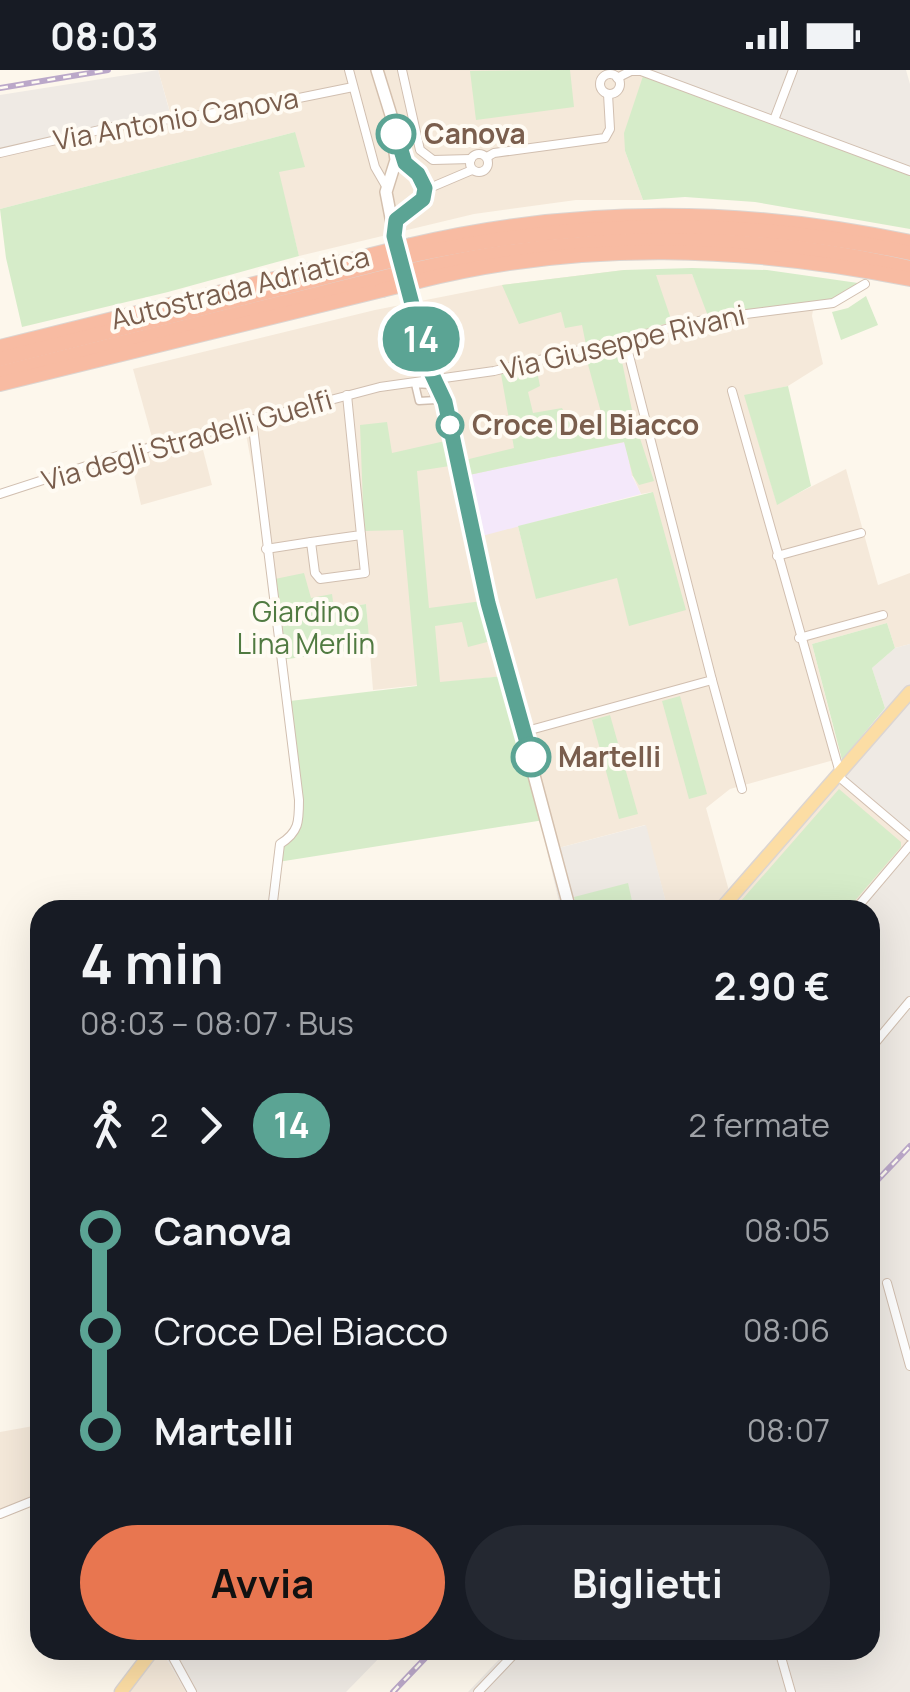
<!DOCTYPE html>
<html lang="it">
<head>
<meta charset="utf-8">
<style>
  body { margin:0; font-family:Manrope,sans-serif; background:#242831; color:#f1f3f6; height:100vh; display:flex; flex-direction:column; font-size:38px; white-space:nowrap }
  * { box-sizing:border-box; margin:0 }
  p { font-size:32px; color:#9ea1a6 }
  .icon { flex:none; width:55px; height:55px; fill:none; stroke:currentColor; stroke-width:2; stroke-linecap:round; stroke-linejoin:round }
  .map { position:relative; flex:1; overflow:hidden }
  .sheet { position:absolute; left:30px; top:830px; width:850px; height:760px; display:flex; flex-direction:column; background:#171b24; border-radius:30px; box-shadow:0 10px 40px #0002 }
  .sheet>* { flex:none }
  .badge { padding:0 20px; border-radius:32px; font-size:35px; line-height:65px }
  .map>.badge { position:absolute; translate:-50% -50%; box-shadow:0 0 0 5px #fff }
  .legs { display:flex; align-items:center; gap:15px; height:110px; padding:0 50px; font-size:32px }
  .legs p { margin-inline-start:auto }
  .headline { display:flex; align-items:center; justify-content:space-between; height:170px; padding:0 50px }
  h1 { font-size:55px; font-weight:700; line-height:75px }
  .button { display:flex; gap:20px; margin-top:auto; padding:20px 50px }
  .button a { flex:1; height:115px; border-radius:60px; background:#e87650; color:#111; font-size:40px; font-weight:700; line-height:115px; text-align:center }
  .button a+a { background:#242831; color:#f1f3f6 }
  ul { padding:0 50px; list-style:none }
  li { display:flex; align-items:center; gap:35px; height:100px; font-size:38px }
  li i { display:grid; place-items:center; width:15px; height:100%; margin:0 12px; background:currentColor }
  li i::after { content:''; width:25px; height:25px; margin:-12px; border:8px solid; border-radius:50%; background:#171b24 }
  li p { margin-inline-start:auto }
  li:first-child i { background:linear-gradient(#0000 50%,currentColor 0) }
  li:last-child i { background:linear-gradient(currentColor 50%,#0000 0) }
  .status { display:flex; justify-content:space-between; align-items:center; height:70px; padding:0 50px; background:#171b24; direction:ltr }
  .status svg { height:28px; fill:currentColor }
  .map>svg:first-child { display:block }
  .residential { fill:#f5e9da; fill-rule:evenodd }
  .industrial { fill:#efeae4 }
  .education { fill:#f4e8fa }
  .green { fill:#d6ecc9 }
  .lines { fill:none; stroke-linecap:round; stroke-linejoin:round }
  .pedestrian-casing { stroke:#d1bfb0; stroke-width:9 }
  .minor-casing { stroke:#d1bfb0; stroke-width:10 }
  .secondary-casing { stroke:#d4c0ae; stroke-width:14 }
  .primary-casing { stroke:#dcd5d1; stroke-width:15 }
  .motorway-casing { stroke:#dcd5d1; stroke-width:16 }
  .pedestrian { stroke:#fff; stroke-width:6 }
  .minor { stroke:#fff; stroke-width:8 }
  .secondary { stroke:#fff; stroke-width:11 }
  .primary { stroke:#fcdda4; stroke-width:12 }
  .motorway { stroke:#f8bba2; stroke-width:14 }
  .rail-casing { stroke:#bba8c9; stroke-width:6 }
  .rail { stroke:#fffbf3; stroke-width:2.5; stroke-dasharray:8; stroke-linecap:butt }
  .motorway-bridge-casing { stroke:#dcd5d1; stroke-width:16; stroke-linecap:butt }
  .motorway-bridge { stroke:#f8bba2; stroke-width:14 }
  .line-1-casing { stroke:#fff; stroke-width:22 }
  .line-1 { stroke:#5ba494; stroke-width:15 }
  .stop-1-dot { fill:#fff; stroke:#5ba494; stroke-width:5 }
  .labels { text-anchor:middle; stroke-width:8; stroke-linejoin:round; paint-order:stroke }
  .street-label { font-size:28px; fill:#7a5e4d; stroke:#fffbf3 }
  .stop-label { font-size:28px; font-weight:bold; fill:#7a5e4d; stroke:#fffbf3; text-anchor:start }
  .park-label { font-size:28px; fill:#507a41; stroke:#fffbf3 }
</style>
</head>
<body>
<div class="status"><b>08:03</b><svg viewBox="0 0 49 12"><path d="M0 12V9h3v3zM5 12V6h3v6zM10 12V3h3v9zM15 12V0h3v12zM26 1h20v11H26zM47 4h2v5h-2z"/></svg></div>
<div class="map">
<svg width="910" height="1622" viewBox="0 0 910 1622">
  <rect width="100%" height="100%" fill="#fdf7ec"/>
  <g class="residential">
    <polygon points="158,0 645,0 625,81 643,130 576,130 474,144 299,186 278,102 295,62 0,139 0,83 170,42"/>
    <path d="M624,200l68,4 17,42 42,-7 63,-5 -2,12 11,48 -35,22 -43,10 32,108 69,-35 32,116 32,-12v71l-15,4 -8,-25 -75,21 29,114 -111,31 -24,19 23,83 107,-115 74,62v4l-57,68h-185l-23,-85 -98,26 -3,-31 -40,-144 -131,14 -7,-86 -32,5 -61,-29 -28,-151 -44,13 11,43 -71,20 -13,-58 25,-6 -20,-72 242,-59 127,-25zM551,386l82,20 8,18 11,-2 -115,107 -19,-73 -36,9 17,-68z"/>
    <polygon points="40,1326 40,1428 0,1442 0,1362 39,1355 35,1327"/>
    <polygon points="163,1583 186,1622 130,1622 157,1586"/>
  </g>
  <g class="industrial">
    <polygon points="158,0 170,43 0,83 0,25"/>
    <polygon points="651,0 906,0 910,14 910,104"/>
    <polygon points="910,574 910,768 836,706 842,690 885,638 872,598 895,578"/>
    <polygon points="646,755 668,840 561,840 547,781"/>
    <polygon points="910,772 910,1622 468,1622 508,1580 870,1580 870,840 853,840"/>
    <polygon points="166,1580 387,1580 346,1622 186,1622 163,1583"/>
  </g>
  <polygon class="education" points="625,372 632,406 641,424 482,466 469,405"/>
  <g class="green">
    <polygon points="570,0 574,37 476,50 470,1"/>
    <polygon points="645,0 910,104 910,159 755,132 685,127 643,130 625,81 624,63"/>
    <polygon points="295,62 305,97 279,102 299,186 168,222 22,257 6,188 0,139"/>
    <polygon points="692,198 767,200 858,213 840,228 814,234 751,239 708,246 692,204 656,205 672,252 586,275 582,255 565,258 561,242 519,254 502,215 624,200"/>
    <polygon points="866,226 878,255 841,270 832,242 848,238"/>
    <polygon points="619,277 634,350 654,411 639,415 633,406 624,372 469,405 465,390 514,378 501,304 536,296 540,316 528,322 533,343 562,338 576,364 605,357 586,287"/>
    <polygon points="788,316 811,416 777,435 744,325"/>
    <polygon points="387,352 392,383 445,371 450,396 417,401 429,538 482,531 491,571 468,577 462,552 435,556 440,612 504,606 544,750 278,792 280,774 299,753 290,631 417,616 403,460 364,461 360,355"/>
    <polygon points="653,422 686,540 629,556 617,508 536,529 518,456"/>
    <polygon points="304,503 311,528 332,524 334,539 366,534 370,578 280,590 270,510"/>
    <polygon points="887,553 895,578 872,598 885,638 842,690 812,574"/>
    <polygon points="680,626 707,724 689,729 662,631"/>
    <polygon points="610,645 638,744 619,749 592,650"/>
    <polygon points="839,719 901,772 901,777 847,840 733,840"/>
    <polygon points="628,813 634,840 578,840 574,827"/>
  </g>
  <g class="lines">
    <g class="pedestrian-casing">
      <polygon id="pedestrian" points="415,314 430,315 436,330 419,331"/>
    </g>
    <g class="minor-casing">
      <g id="minor">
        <polyline points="349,0 375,97 386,116"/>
        <polyline points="402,0 420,80 433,90 471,89"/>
        <circle cx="610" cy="14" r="10"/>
        <polyline points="617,8 631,1 641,1 910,101"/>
        <polyline points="774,50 793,0"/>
        <polyline points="0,83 117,56 245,39 353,17"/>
        <circle cx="479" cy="93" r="9"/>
        <polyline points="487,87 494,83 605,68 610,59 608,24"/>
        <polyline points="424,125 432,117 472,100"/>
        <polyline points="732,321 840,703"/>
        <path d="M252,349l47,381c0,22 0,32 -19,44l-8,66"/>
        <polyline points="0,424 117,386 380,317 494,301 707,249 833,233 865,214"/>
        <polyline points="311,472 361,465 347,325"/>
        <polyline points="266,479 311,472 315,503 320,509 365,503 361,465"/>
        <polyline points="777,486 861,463"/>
        <polyline points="799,568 883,545"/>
        <polyline points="712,610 742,719"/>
        <polyline points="523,662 712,610 625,270"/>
        <polyline points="838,706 910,767"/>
        <polyline points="855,840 910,775"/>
        <polyline points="870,979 910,931"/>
        <polyline points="887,1213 910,1296"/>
        <polyline points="0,1444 40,1428"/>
        <polyline points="169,1580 192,1622"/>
        <polyline points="779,1580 791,1622"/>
        <polyline points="478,1622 518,1580"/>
      </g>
    </g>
    <g class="secondary-casing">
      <g id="secondary">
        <polyline points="377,0 395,58"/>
        <polyline points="391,53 396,90 386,122 398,184"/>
        <path d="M393,157l8,-13 22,-15c6,-24 -18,-31 -25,-53"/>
        <polyline points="404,207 429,298 445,332 488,533 570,840"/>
      </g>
    </g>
    <g class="primary-casing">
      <g id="primary">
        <polyline points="720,840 910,622"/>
        <polyline points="121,1622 153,1580"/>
      </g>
    </g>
    <g class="motorway-casing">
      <g id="motorway">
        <path d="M411,175c166,-39 332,-38 499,-3"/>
        <path d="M414,185c165,-36 330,-38 496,-2"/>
        <path d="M417,199c163,-37 330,-39 493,-1"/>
        <path d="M419,211c163,-41 327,-35 491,-2"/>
        <polyline points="0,277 371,185"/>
        <polyline points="0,289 374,195"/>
        <polyline points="0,303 377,209"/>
        <polyline points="0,314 382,220"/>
      </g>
    </g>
    <use href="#pedestrian" class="pedestrian"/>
    <use href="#minor" class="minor"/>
    <use href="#secondary" class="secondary"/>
    <use href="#primary" class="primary"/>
    <use href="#motorway" class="motorway"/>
    <g class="rail-casing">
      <g id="rail">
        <polyline points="0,18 108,0"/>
        <polyline points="870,1118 910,1076"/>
        <polyline points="393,1622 433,1580"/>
      </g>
    </g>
    <use href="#rail" class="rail"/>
    <g class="motorway-bridge-casing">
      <g id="motorway-bridge">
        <polyline points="371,185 411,175"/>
        <polyline points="374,195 414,185"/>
        <polyline points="377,209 417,199"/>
        <polyline points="382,220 419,211"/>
      </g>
    </g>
    <use href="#motorway-bridge" class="motorway-bridge"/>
  </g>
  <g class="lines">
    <g class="line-1-casing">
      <polyline id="line-1" points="396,64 405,93 418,104 425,118 423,129 396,150 394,166 429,298 445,332 488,533 531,687"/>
    </g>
    <use href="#line-1" class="line-1"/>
  </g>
  <g class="stop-1-dot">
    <circle cx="396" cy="64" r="18"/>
    <circle cx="450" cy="355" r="12"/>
    <circle cx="531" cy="687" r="18"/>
  </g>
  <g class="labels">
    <g class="street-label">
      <text transform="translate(176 49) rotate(-10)" y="10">Via Antonio Canova</text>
      <text transform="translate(240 218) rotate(-14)" y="10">Autostrada Adriatica</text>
      <text transform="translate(623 272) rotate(-13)" y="10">Via Giuseppe Rivani</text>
      <text transform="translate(187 370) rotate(-16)" y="10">Via degli Stradelli Guelfi</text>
    </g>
    <g class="stop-label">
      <text x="424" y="74">Canova</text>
      <text x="472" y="365">Croce Del Biacco</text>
      <text x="558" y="697">Martelli</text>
    </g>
    <g class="park-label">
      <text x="306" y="552">Giardino<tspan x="306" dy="32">Lina Merlin</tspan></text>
    </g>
  </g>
</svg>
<b class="badge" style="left:421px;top:269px;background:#5ba494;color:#fff">14</b>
<section class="sheet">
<div class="headline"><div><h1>4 min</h1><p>08:03 – 08:07 · Bus</p></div><b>2.90 €</b></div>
<div class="legs"><svg class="icon" aria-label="walk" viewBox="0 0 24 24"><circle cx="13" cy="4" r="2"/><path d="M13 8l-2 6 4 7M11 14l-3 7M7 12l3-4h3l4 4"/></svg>2<svg class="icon" aria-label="forward" viewBox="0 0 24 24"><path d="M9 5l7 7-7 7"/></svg><b class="badge" style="background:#5ba494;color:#fff">14</b><p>2 fermate</p></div>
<ul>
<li><i style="color:#5ba494"></i><b>Canova</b><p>08:05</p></li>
<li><i style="color:#5ba494"></i><span>Croce Del Biacco</span><p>08:06</p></li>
<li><i style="color:#5ba494"></i><b>Martelli</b><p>08:07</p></li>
</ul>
<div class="button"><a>Avvia</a><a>Biglietti</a></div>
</section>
</div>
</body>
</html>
